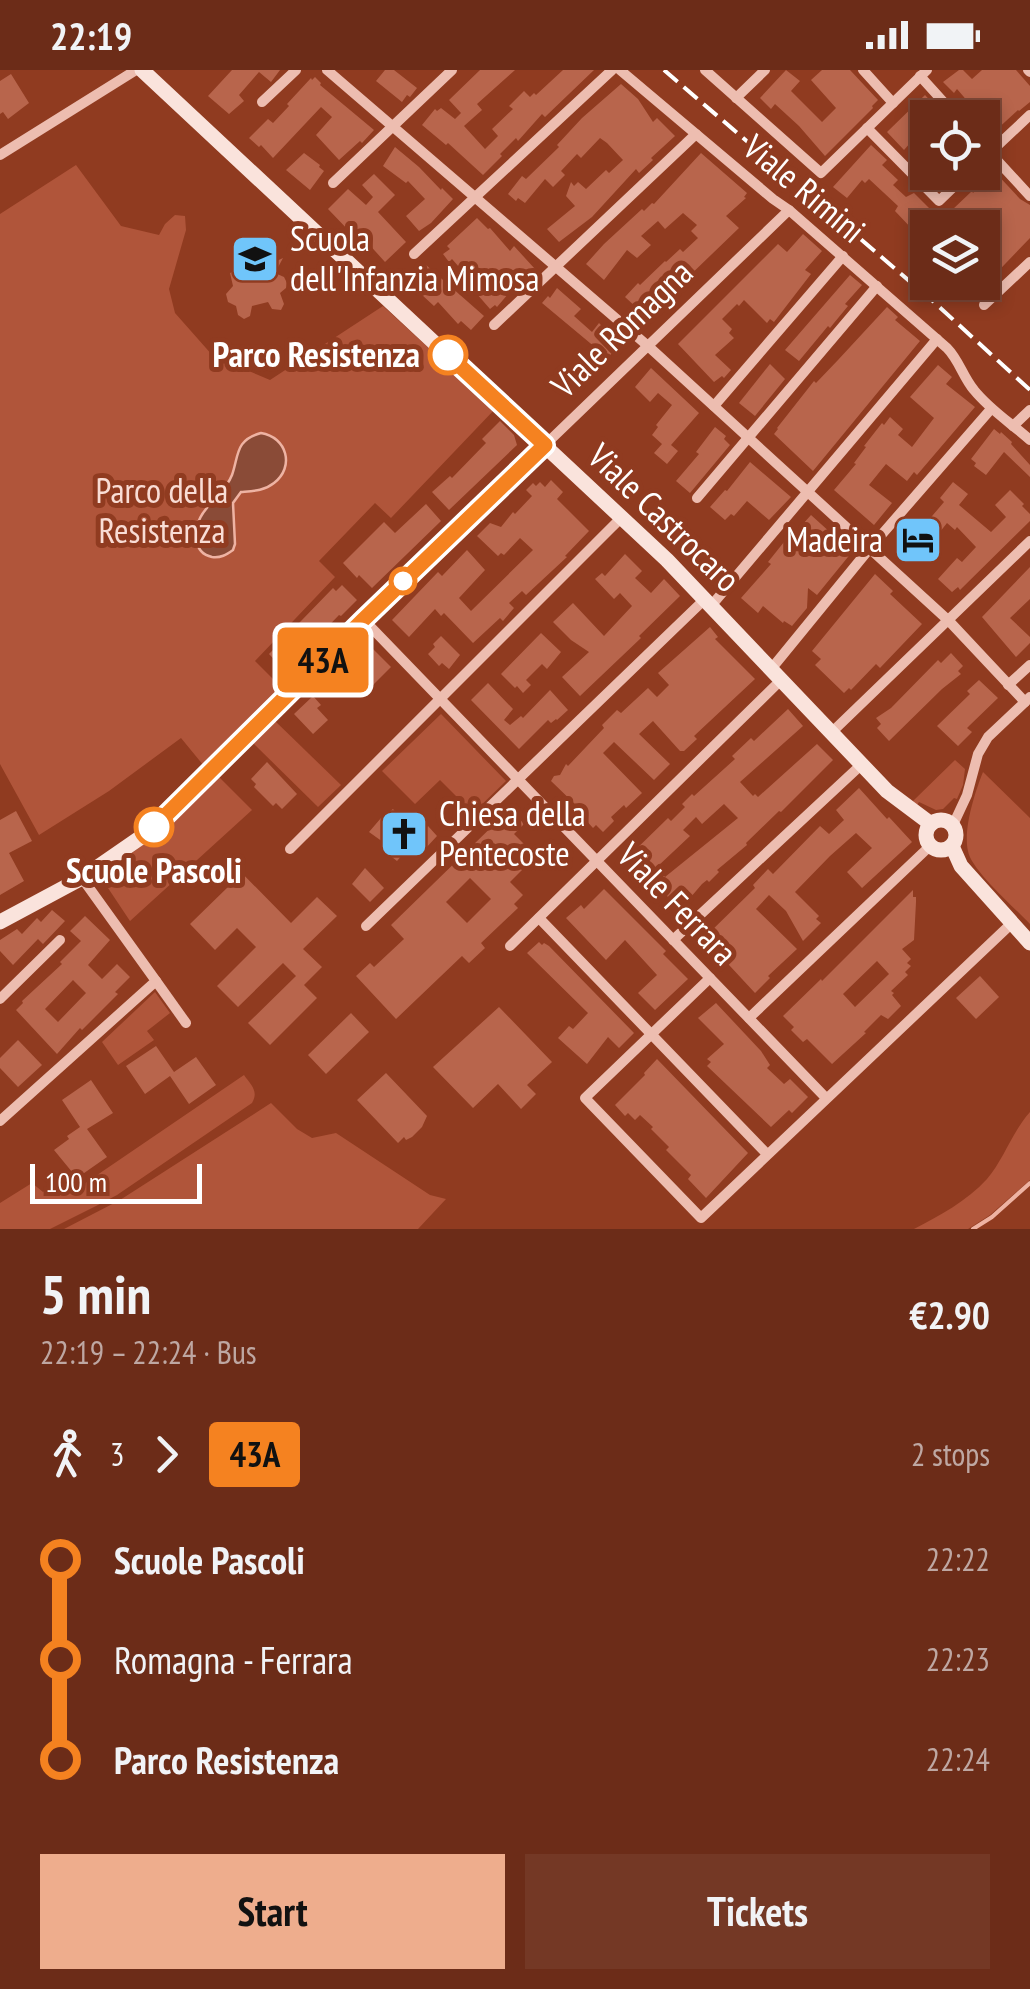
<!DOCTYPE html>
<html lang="en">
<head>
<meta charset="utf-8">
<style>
  body { margin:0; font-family:"PT Sans Narrow",sans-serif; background:#743825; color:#f1f3f6; height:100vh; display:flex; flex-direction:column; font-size:38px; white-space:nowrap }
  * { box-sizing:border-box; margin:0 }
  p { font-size:32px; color:#bea7a2 }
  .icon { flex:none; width:55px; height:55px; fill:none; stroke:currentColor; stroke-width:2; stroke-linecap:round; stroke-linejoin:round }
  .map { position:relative; height:1159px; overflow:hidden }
  .details { display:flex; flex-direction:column; background:#6c2c18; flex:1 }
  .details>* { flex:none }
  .badge { padding:0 20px; border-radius:8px; font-size:35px; line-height:65px }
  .buttons { position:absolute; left:910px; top:30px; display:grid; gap:20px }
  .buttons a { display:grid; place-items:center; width:90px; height:90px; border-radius:0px; background:#6c2c18; box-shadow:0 5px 15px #0003,0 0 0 2px #7f4837; font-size:50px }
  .scale { position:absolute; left:30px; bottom:25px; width:172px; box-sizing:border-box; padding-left:10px; border:5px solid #fff; border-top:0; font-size:28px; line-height:35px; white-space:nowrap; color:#fff; -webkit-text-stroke:8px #903b20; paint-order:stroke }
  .map>.badge { position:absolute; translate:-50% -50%; box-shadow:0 0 0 5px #fff }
  .legs { display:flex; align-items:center; gap:15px; height:110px; padding:0 40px; font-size:32px }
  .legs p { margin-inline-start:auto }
  .head { display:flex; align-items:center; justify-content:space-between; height:170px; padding:0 40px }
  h1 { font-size:55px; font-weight:700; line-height:75px }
  .cta { display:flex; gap:20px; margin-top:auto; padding:20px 40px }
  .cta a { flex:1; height:115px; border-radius:0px; background:#eead8d; color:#111; font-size:40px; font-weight:700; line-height:115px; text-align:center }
  .cta a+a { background:#743825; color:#f1f3f6 }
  ul { padding:0 40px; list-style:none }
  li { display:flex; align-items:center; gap:35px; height:100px; font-size:38px }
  li i { display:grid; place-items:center; width:15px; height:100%; margin:0 12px; background:currentColor }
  li i::after { content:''; width:25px; height:25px; margin:-12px; border:8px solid; border-radius:50%; background:#6c2c18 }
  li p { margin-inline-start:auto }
  li:first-child i { background:linear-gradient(#0000 50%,currentColor 0) }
  li:last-child i { background:linear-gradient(currentColor 50%,#0000 0) }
  .status { display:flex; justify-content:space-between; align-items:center; height:70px; padding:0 50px; background:#6c2c18; direction:ltr }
  .status svg { height:28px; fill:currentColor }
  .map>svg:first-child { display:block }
  .green { fill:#b0553a }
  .water { fill:#8a4b37; stroke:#eeb3a3; stroke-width:2.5 }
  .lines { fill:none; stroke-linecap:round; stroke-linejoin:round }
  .stream { stroke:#eeb3a3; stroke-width:4 }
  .building { fill:#b8654c; fill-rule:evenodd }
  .street { stroke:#edbdb0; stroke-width:10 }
  .secondary { stroke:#fae3dc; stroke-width:15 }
  .rail { stroke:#fff; stroke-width:4; stroke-dasharray:18 8; stroke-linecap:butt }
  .line-1-casing { stroke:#fff; stroke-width:22 }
  .line-1 { stroke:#f58220; stroke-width:15 }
  .stop-1-dot { fill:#fff; stroke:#f58220; stroke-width:5 }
  .labels { text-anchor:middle; stroke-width:10; stroke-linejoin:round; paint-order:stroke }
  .street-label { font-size:35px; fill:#fff; stroke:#903b20 }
  .poi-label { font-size:35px; fill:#fff; stroke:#903b20; text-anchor:start }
  .stop-label { font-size:35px; font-weight:bold; fill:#fff; stroke:#903b20; text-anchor:end }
  .park-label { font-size:35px; fill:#f9ddd5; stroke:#903b20 }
</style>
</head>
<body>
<div class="status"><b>22:19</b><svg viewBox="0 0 49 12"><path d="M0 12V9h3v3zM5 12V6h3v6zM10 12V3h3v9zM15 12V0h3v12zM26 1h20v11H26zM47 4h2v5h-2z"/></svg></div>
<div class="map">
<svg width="1030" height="1159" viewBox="0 0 1030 1159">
  <rect width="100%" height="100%" fill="#903b20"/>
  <g class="green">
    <polygon points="76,95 121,156 159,165 165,154 175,145 185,146 186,160 169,219 175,243 213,286 270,310 383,236 495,339 391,448 375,433 319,491 335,507 255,591 283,619 204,696 181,668 109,721 39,765 0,694 0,144"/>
    <polygon points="441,644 506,711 473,743 440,710 415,734 382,701"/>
    <polygon points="273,649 341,715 318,737 251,671"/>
    <polygon points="955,690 965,699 963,715 957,729 954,728 943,739 936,740 919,732 917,735 913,731"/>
    <path d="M983,702l47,46v106c-15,-16 -59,-54 -62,-73 -5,-22 7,-59 15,-79z"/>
    <polygon points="217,705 252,740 130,851 100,806 154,767"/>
    <polygon points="155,922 170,943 147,961 154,970 118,995 102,972"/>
    <path d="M244,1005c7,10 15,16 8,28l-135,92 -21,11 -46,23h-50v-26l32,-20 11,9 25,-16 10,12z"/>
    <polygon points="271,1033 297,1059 312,1068 336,1063 430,1125 446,1129 418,1159 64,1159 120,1130"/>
    <path d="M1030,1042v68l-40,35 -22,14h-54c25,-13 53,-28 73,-50 17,-20 25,-47 43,-67z"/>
  </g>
  <path class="water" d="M261,363c26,4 34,34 13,50 -10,8 -21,8 -33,9l-8,11 2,41 -2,6c-7,5 -12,8 -21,7 -9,-2 -14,-7 -15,-16 -6,-31 26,-42 35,-66 7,-20 3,-35 29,-42z"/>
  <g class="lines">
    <polyline class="stream" points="973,1159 992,1147 1030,1113"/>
  </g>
  <g class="building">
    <polygon points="232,0 280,0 271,12 259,2 239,25 244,31 229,44 208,26"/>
    <polygon points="385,0 394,0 417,18 410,27 407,25 402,32 376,11"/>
    <polygon points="480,0 515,0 477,34 482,40 464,56 485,79 498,66 492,59 513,39 509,36 524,21 530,27 534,23 536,25 563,0 594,0 545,47 542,44 518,71 516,68 500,84 502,86 483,105 448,73 446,75 422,55 435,39 437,41 441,38 455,49 461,43 449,30"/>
    <polygon points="786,0 800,11 791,21 822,52 836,38 811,10 822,0 850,0 878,30 872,36 873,38 825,86 799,56 775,34 771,39 760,28"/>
    <polygon points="959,0 963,0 972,9 982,0 1016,0 1030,16 1030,32 1019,41 1018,40 994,62 957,19 954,23 943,12"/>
    <polygon points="11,4 29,33 8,49 3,42 0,44 0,11"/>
    <polygon points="315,7 321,13 320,15 374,60 362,73 360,71 339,90 316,65 332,47 321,37 273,88 261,75 259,77 249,68 268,49 273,53 289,36 287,34 311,8 312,10"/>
    <polygon points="621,14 638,29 653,52 657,48 675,66 651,88 653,90 639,103 636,99 592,147 559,172 547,159 575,136 566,126 571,112 574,116 578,112 586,119 606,100 609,103 623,90 607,73 600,68 581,88 577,84 561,101 565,105 553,117 545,109 525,133 518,128 516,131 508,124 522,106 526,109 559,77 557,75 582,48"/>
    <polygon points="925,25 946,48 916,48 925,56 904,80 887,62"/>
    <polygon points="871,75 887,90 882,95 898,110 893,115 906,127 914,123 933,142 913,160 895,141 898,136 869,109 865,113 862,110 847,128 833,117"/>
    <polygon points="395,77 419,97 441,120 442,118 453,129 431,153 419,161 406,146 425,129 408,111 406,113 383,96"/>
    <polygon points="304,83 320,95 319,97 324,101 310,120 286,100"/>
    <polygon points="701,83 747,123 744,127 746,128 726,146 739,158 684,211 687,214 670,227 649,249 625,227 638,213 640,215 665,191 666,192 680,179 683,182 698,168 691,161 697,155 683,143 665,159 658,151 641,166 651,175 637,188 627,180 604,210 586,194 604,174 642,139 644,141 652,133 654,134"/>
    <polygon points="994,101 1020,129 1030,135 1030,168 982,218 982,157 970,145 957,158 938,158 934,153 951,139 952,140 972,121 973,123"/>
    <polygon points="374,104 395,125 378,142 406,172 385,192 356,160 352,164 328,139 348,119 366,135 373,127 362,115"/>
    <polygon points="477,148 488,159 490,158 510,181 514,176 535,199 522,212 520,210 497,237 495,235 490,239 470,216 473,213 452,189 449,192 443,184 450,179 447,176"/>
    <polygon points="803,164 822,181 805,200 811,204 774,252 770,249 767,253 744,230 739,236 737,234 722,249 732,259 729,263 734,268 715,285 731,300 724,308 722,306 714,312 678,274 778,174 787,182"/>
    <polygon points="234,178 255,196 266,196 283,188 275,203 284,207 287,213 286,218 280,223 284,234 281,240 272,239 268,232 252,236 250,246 244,249 238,245 236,236 228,232 226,224 233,216 230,203 245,196 232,180"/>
    <polygon points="426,195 484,246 471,260 461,251 458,254 438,232 434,236 409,213"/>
    <polygon points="850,205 862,215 845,234 848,236 834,253 830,258 828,256 799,291 785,280"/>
    <polygon points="557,218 581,239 574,246 592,262 599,253 619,274 608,288 542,233 548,226 550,228"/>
    <polygon points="887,237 898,247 895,250 920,271 813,401 774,364 778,359 777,358 814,311 816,313 838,290"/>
    <polygon points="770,294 785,309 755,346 739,333"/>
    <polygon points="938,295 952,307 946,314 975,337 917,405 914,402 907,411 886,394 869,415 892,433 874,455 834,420 856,394 854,393 866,377 864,376 882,353 884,355 890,347 903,359 898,365 912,377 934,348 910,327"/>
    <polygon points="651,298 699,343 671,375 678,381 667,394 654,383 662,374 652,365 658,357 656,355 672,335 658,323 650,332 635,317"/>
    <polygon points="500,351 514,365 517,375 449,440 432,422 450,406 452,408 486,373 482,369"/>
    <polygon points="715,357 726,366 724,369 730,375 690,423 676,411 699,384 696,382"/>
    <polygon points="994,359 1000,364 1001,362 1012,372 1011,374 1030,395 1030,407 1004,382 986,405 974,396 976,393 971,389"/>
    <polygon points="750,392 791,427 769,450 747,431 734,446 731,444 725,450 710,437 725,420 727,421"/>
    <polygon points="551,410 563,422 557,429 589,461 565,486 567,487 526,525 522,521 509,533 514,538 503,551 500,548 473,573 444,543 441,546 435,539 409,567 392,550 438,502 442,506 467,480 485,500 459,528 471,541 533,480 520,468 504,485 501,483 498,486 477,466 490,453 501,457 513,442 515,444 532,426 526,420 533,413 536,416 540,412 545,417"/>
    <polygon points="953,412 968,424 959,435 991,462 1006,447 995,435 1010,420 1024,434 1022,436 1030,444 1030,451 960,520 958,517 952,522 938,509 957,488 962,492 976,477 957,457 955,460 947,453 916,492 897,478 922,447 927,452 944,432 940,428"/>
    <polygon points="426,434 441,451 372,518 359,505 357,508 343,493 384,452 395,463"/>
    <polygon points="811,445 852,482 817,525 808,518 807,538 792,556 784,551 783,553 763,536 758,543 741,528 771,494 768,492 784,472 785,474"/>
    <polygon points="625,484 642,501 635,508 651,523 664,509 680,526 639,566 641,568 580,626 562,607 589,582 571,570 553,552 573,533 604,566 632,536 620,523 614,529 595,509 602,503 605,506"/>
    <polygon points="1030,497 1030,529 1010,548 1030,567 1030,573 1016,587 982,547"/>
    <polygon points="875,504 893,521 890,524 922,554 880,598 876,594 851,620 849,618 844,623 815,595 821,589 812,581"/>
    <polygon points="342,515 357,530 341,546 339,545 285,601 269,584 333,518 336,521"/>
    <polygon points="710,557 718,567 715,569 755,609 694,666 697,669 684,681 680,681 653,651 639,664 670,694 654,710 614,672 603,683 642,723 626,738 624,735 611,747 614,751 603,762 596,755 593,758 583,747 584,745 579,738 551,711 554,706 560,705 566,694 568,696 604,658 602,655 617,640 621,643 648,618 657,627 669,615 658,603"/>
    <polygon points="541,563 561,582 547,599 542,594 526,610 531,615 523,623 517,616 515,618 501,604"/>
    <polygon points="441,566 460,585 449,599 442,593 439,596 428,584 435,577 433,574"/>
    <polygon points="367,573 391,597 371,617 355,600 353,602 345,594"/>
    <polygon points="951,583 963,596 958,601 961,604 942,619 889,671 877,658 881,654 876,648 891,638 938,590 941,593"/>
    <polygon points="979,610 998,628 970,655 967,658 972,662 958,676 937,656 970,624 967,621"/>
    <polygon points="488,613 513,639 504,650 510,655 521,646 523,648 550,620 568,640 557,650 556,649 551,653 548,650 519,679 471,630"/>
    <polygon points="313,626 321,635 317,638 328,650 313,664 294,644"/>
    <path d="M788,639l15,17 -63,56 13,14 2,-2 3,3 59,-53 16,16 -52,52 -2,-1 -33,32 1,2 -30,25 2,2 -10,10 -2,-2 -5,4 -24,28 -9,-8 3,-3 -23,-23 -2,3 -22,-21 43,-42 3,3 14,-14 -3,-3 10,-10 2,2 41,-37 -3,-3 19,-18 3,3zM724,734l14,14 -73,59 -8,-10 33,-31 -7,-6 13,-13 6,7z"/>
    <polygon points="267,692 297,724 282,739 276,733 273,736 254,717 256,714 251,709"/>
    <polygon points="859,718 887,749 889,747 912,772 862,818 847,802 872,778 856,763 830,786 795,822 819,846 816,849 821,853 803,871 786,841 769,825 756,839 797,879 768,906 770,908 755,923 704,868 755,818 753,815 768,799 773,804 820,756 829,764 844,750 836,740"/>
    <polygon points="393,739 409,759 415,757 422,763 428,756 437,766 425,779 421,776 409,787 404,783 397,791 388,784 390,777 369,762 381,748"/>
    <path d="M510,739l14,15 -10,10 22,22 -26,26 13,13 -9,9 4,4 -37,35 4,5 -16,15 -7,-7 -66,63 -40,-43 14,-13 4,4 30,-28 -13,-14zM470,808l21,21 -24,24 -21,-21z"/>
    <polygon points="16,741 32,771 9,783 24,811 0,825 0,750"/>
    <polygon points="233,794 291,853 317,827 337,846 303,879 322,897 304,915 317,928 270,975 248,953 296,906 283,893 238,937 217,916 256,877 237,858 215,880 190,854 229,816 220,807"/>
    <polygon points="365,798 384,818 370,832 352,814"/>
    <polygon points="604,819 666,881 663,884 688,909 655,940 638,923 657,905 625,870 606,890 566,848 581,835 584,839"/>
    <path d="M913,820v7h3v5l-2,38 -12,9 9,10 -4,4 4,3 -6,6 3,3 -17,16 3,2 -2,2 9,11 -13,13 -7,-4 -17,17 2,1 -34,31 -25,-25 -4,3 -12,-12 3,-3 -11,-11 38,-37 1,2zM877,891l12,13 -34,33 -12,-13z"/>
    <polygon points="52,840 65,851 43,874 38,869 13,895 0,881 0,870 17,859 22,864 37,848 41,852"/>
    <path d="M85,846l25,24 -22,25 14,14 15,-15 13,13 -15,15 3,2 -36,36 -2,-2 -23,26 -41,-44 7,-7 -1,-2 40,-37 -2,-2 21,-21 -11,-10zM73,910l13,13 -28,29 -13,-13z"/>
    <polygon points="539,872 542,875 544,873 549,876 634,963 619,978 608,967 587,994 558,968 569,956 573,959 588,943 527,883"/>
    <polygon points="980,906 999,927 976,949 956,928"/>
    <polygon points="716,933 761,981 770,995 767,998 784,1014 790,1009 808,1027 792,1043 789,1040 771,1057 707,996 711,992 707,989 724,974 698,948"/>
    <polygon points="499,937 552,992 527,1015 536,1024 521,1039 498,1014 473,1038 433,997"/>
    <polygon points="351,943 369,962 326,1004 308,985"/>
    <polygon points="18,970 42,995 18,1017 0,998 0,988"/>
    <polygon points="156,976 174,1002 196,987 216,1015 189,1034 170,1006 145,1024 126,996"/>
    <polygon points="657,989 748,1083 706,1128 688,1109 691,1105 666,1080 669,1077 651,1059 653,1057 640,1045 635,1050 628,1043 625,1046 615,1035 645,1005 644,1003"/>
    <polygon points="386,1003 427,1046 422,1057 412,1067 406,1070 404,1067 398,1073 357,1030"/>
    <polygon points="91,1010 113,1043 87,1059 107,1087 77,1108 54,1080 69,1069 67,1066 80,1057 62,1030"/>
  </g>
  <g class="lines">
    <g class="street">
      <polyline points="327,0 648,276 949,551 1025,632 1030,627"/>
      <path d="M620,0l153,129 16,11 158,138c12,12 16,29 27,42 16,20 37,33 56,50"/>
      <polyline points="705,0 821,103 927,0"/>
      <polyline points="863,0 893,33"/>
      <polyline points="1028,0 1030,2"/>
      <polyline points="920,6 958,48"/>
      <polyline points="736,28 765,0"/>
      <polyline points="262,32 296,0"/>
      <polyline points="867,58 939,131 969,102"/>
      <polyline points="982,74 1030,126"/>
      <polyline points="0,85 136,0"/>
      <polyline points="982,90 1030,45"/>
      <polyline points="333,113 452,0"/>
      <polyline points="414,184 612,0"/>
      <polyline points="984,235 1030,192"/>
      <polyline points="494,255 696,64"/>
      <polyline points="714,336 843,186"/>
      <polyline points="1013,356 1030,340"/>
      <polyline points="545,375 789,140"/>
      <polyline points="697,428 877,216"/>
      <polyline points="711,536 937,269"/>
      <polyline points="363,549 826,1028"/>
      <polyline points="772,598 870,478 991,339"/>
      <polyline points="1008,615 1030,595"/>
      <polyline points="832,662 1030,471"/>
      <polyline points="953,755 967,725 978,684 988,667 1025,632"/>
      <polyline points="290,779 622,447"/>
      <polyline points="539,848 767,1084"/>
      <polyline points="366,856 705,529"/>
      <polyline points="673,870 862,694"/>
      <polyline points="510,876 782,609"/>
      <polyline points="710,908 585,1028 701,1148 1011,854"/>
      <polyline points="156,911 186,953"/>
      <polyline points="0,929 60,870"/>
      <polyline points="749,948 930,776"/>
      <polyline points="0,1051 156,911 82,808"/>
    </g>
    <g class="secondary">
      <polyline points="142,0 667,490 887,721 931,754"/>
      <circle cx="941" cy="765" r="15"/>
      <polyline points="952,776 961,796 1030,873"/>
      <polyline points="0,852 82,808 150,761 363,549 545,375"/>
    </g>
    <polyline class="rail" points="664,0 935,233 1030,320"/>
  </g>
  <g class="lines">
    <g class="line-1-casing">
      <polyline id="line-1" points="154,757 363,550 545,375 448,285"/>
    </g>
    <use href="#line-1" class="line-1"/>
  </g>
  <defs>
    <g id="school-square" transform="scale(2.5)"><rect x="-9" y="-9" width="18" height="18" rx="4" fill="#70c5fa" stroke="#903b20"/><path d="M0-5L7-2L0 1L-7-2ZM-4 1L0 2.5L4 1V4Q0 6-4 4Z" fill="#111"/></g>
    <g id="hotel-square" transform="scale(2.5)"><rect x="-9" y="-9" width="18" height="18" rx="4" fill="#70c5fa" stroke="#903b20"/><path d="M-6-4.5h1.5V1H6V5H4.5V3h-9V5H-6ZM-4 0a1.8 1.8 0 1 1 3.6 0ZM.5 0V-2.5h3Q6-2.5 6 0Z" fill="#111"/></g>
    <g id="church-square" transform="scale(2.5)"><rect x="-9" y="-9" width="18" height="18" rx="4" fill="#70c5fa" stroke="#903b20"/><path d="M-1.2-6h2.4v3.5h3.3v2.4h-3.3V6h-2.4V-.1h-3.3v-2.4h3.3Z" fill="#111"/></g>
  </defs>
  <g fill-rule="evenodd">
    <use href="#school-square" x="255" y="189"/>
    <use href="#hotel-square" x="918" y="470"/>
    <use href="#church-square" x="404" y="764"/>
  </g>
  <g class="stop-1-dot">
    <circle cx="448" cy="285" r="18"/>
    <circle cx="403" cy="511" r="12"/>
    <circle cx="154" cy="757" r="18"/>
  </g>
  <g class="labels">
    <g class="street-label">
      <text transform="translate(804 119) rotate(40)" y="12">Viale Rimini</text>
      <text transform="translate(622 259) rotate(-44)" y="12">Viale Romagna</text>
      <text transform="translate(664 448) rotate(44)" y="12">Viale Castrocaro</text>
      <text transform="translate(677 834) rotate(46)" y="12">Viale Ferrara</text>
    </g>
    <g class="poi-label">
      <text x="290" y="181">Scuola<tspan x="290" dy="40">dell'Infanzia Mimosa</tspan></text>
      <text x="883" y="482" text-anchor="end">Madeira</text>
      <text x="439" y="756">Chiesa della<tspan x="439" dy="40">Pentecoste</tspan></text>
    </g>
    <g class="stop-label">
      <text x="420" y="297">Parco Resistenza</text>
      <text x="154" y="813" text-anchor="middle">Scuole Pascoli</text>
    </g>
    <g class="park-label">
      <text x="162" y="433">Parco della<tspan x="162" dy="40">Resistenza</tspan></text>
    </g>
  </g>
</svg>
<div class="buttons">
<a><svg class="icon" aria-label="locate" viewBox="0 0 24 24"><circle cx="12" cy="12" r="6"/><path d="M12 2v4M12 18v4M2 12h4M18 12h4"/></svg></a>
<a><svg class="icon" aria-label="layers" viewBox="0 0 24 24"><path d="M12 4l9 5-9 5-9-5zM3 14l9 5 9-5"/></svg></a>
</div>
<div class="scale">100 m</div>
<b class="badge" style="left:323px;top:590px;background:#f58220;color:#111">43A</b>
</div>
<section class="details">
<div class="head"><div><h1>5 min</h1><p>22:19 – 22:24 · Bus</p></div><b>€2.90</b></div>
<div class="legs"><svg class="icon" aria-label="walk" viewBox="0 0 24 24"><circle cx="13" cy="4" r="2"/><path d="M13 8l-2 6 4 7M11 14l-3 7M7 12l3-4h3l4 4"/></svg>3<svg class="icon" aria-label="forward" viewBox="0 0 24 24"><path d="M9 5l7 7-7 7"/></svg><b class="badge" style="background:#f58220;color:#111">43A</b><p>2 stops</p></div>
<ul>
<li><i style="color:#f58220"></i><b>Scuole Pascoli</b><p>22:22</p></li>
<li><i style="color:#f58220"></i><span>Romagna - Ferrara</span><p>22:23</p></li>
<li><i style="color:#f58220"></i><b>Parco Resistenza</b><p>22:24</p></li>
</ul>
<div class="cta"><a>Start</a><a>Tickets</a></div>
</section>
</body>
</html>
